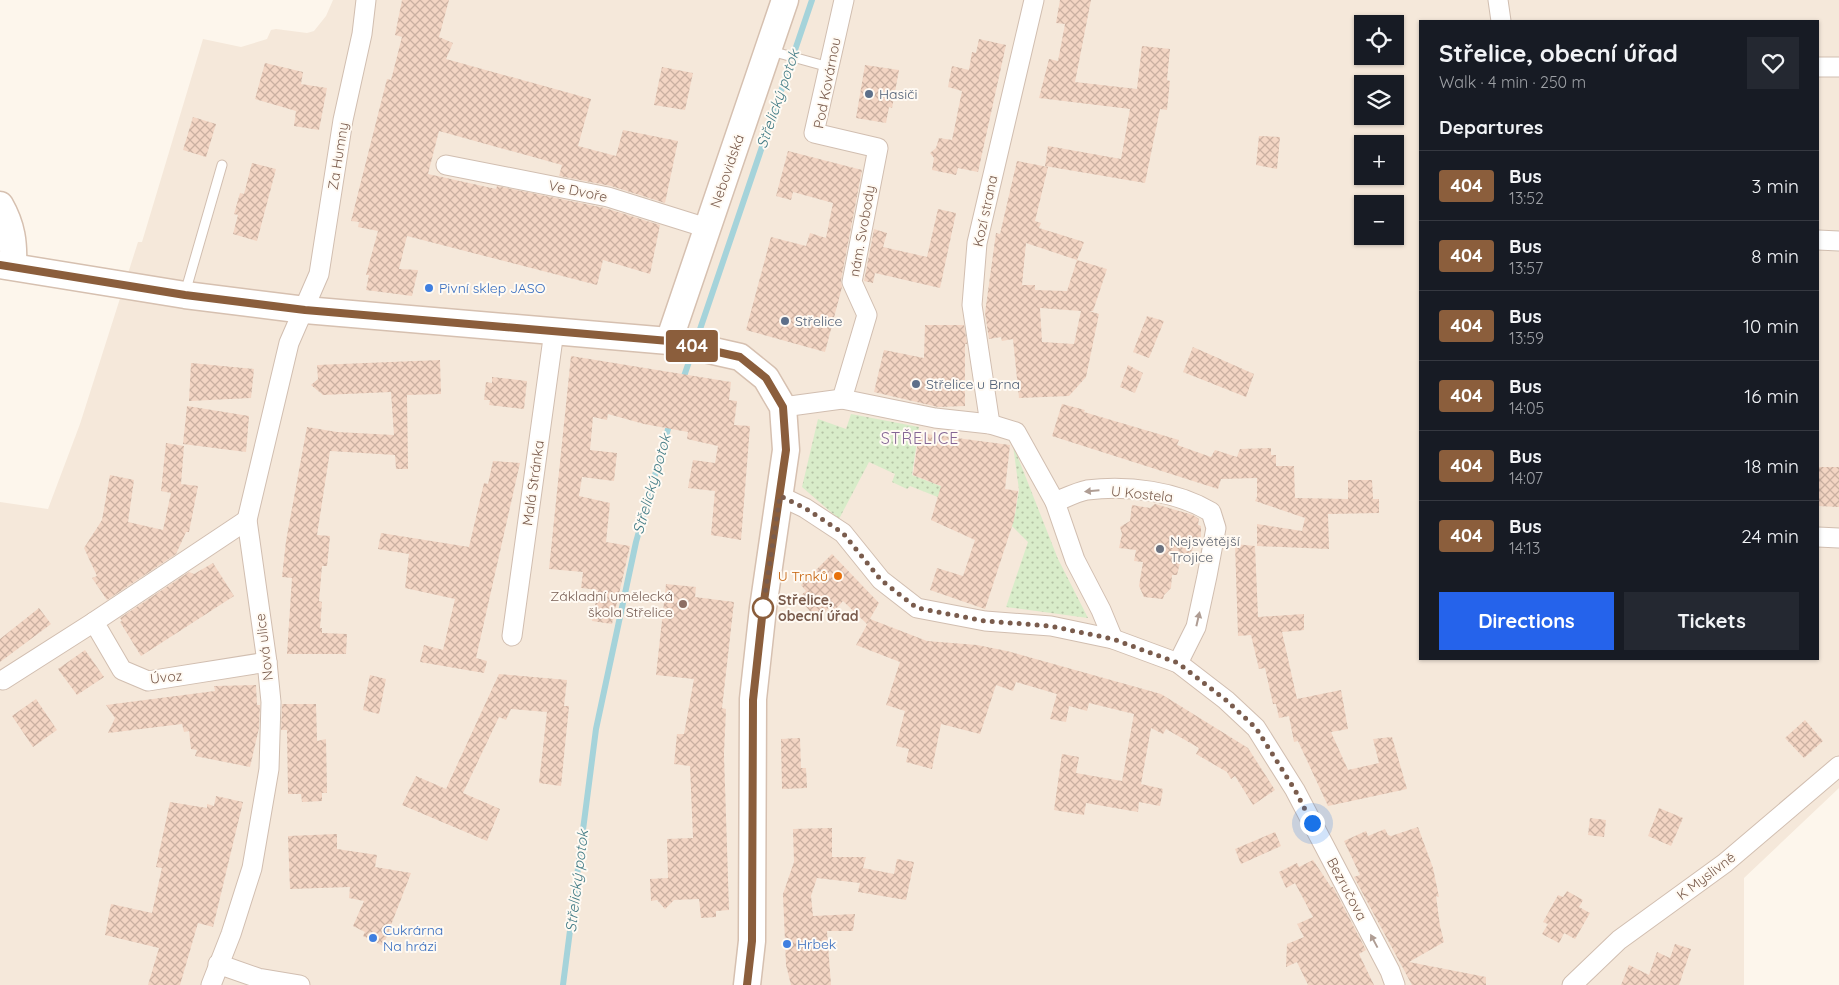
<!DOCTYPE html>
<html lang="en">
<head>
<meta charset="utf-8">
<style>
  body { margin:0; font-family:Quicksand,sans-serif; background:#242831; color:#f1f3f6; height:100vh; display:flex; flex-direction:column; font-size:19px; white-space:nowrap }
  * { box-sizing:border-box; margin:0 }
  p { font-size:16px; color:#9ea1a6 }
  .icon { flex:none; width:28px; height:28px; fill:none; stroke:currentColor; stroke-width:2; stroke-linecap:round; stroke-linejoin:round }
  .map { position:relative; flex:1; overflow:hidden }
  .drawer { position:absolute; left:1419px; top:20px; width:400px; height:640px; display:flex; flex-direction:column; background:#171b24; border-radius:0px; box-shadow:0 1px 4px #0004 }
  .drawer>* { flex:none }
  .badge { padding:0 10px; border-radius:4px; font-size:18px; line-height:32px }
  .buttons { position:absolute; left:1354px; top:15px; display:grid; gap:10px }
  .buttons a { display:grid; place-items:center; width:50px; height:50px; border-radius:0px; background:#171b24; box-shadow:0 1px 4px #0004; font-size:25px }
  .you { position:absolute; width:25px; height:25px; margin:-12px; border:4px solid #fff; border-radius:50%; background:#1a73e8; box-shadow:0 0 0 8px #1a73e833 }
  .map>.badge { position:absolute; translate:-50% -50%; box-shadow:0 0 0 2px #fff }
  h2 { padding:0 20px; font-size:19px; line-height:45px }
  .round { display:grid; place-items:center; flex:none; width:52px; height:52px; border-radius:0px; background:#242831 }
  .head { display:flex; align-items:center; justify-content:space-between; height:85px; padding:0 20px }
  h1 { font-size:24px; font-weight:800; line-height:38px }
  .cta { display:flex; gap:10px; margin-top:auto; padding:10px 20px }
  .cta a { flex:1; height:58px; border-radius:0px; background:#2563eb; color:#fff; font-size:20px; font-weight:800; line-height:58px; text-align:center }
  .cta a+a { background:#242831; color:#f1f3f6 }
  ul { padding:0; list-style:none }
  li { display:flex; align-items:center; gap:15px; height:70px; padding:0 20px; border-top:1px solid #363941 }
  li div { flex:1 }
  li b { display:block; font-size:19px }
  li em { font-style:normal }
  li .badge { min-width:55px; font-weight:700; text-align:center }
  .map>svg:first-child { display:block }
  .residential { fill:#f5e8da; fill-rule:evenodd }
  .grass { fill:url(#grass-dots) }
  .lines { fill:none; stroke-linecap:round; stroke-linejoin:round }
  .stream { stroke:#a5d3da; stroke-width:6 }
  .building { fill:url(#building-cross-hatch); fill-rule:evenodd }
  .lane-casing { stroke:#d1beb0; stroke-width:11 }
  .street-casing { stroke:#d1beb0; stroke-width:21 }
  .secondary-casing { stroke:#d6c0b0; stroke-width:29 }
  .lane { stroke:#fff; stroke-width:9 }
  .street { stroke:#fff; stroke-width:19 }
  .secondary { stroke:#fff; stroke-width:26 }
  .oneway { fill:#af9d94 }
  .line-casing { stroke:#fff; stroke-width:11 }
  .line { stroke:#8b5e3c; stroke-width:8 }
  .walk { stroke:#7a5c4d; stroke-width:5; stroke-dasharray:0 9 }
  .service-dot { fill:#5c6f8a; stroke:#fffaf3; stroke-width:2 }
  .shop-dot { fill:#3f7fe0; stroke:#fffaf3; stroke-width:2 }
  .worship-dot { fill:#6b7280; stroke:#fffaf3; stroke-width:2 }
  .food-dot { fill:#e8710a; stroke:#fffaf3; stroke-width:2 }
  .education-dot { fill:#8d6e63; stroke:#fffaf3; stroke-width:2 }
  .stop-dot { fill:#fff; stroke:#8b5e3c; stroke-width:2.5 }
  .labels { text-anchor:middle; stroke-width:4; stroke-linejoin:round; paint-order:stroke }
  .street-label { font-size:14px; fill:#7a5c4d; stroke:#fffaf3 }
  .service-label { font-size:14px; fill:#4e5e75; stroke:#fffaf3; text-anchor:start }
  .shop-label { font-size:14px; fill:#366cbe; stroke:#fffaf3; text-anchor:start }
  .worship-label { font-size:14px; fill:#5b616d; stroke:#fffaf3; text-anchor:start }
  .food-label { font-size:14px; fill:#c56008; stroke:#fffaf3; text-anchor:end }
  .education-label { font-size:14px; fill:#785e54; stroke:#fffaf3; text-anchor:end }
  .stop-label { font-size:14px; font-weight:bold; fill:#7a5c4d; stroke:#fffaf3; text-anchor:start }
  .water-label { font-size:15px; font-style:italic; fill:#437c86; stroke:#fffaf3 }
  .quarter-label { font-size:16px; letter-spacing:1px; fill:#846695; stroke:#fffaf3 }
</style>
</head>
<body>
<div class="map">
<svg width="1839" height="985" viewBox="0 0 1839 985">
  <defs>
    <pattern id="grass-dots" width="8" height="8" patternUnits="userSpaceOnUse" patternTransform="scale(1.25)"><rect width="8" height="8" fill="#d8ecc9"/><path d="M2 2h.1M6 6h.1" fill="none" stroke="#b4c2a5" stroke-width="1.8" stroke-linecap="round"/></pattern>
    <pattern id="building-cross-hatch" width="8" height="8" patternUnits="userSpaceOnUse" patternTransform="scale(1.25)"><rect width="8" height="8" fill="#f3d5c3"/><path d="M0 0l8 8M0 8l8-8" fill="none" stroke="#cab0a1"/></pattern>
  </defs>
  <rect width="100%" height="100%" fill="#fdf6ec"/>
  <path class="residential" d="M333,0h1506v788l-95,90v107h-1744v-483l48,7 32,-85 58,-182h4l61,-203 38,8 26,-8 4,-9 5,-1 31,4 7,-2 12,-15zM1420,21h398v638h-398zM1362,24h33v32h-33zM1362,84h33v32h-33zM1362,144h33v32h-33zM1362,204h33v32h-33z"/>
  <polygon class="grass" points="851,414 919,427 912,475 1015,515 1019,490 1013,445 1058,559 1088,618 1006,607 1028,542 1013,527 910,486 907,489 892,482 895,474 869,462 839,519 802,487 818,419 846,429"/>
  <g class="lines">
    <g class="stream">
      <polyline points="696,341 812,0"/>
      <polyline points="682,382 692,353"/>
      <polyline points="563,985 596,729 636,542 670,422"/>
    </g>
  </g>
  <g class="building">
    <polygon points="402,0 449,0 439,37 453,43 446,59 591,99 578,146 616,156 623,130 678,141 665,203 611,186 559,176 562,165 439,131 428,174 496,189 497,186 605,208 660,225 650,274 603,260 597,285 407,236 399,269 418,270 412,296 366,290 369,275 366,275 378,231 358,227 359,222 351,221 387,79 391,80 402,37 395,35"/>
    <polygon points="1060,0 1091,0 1075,82 1137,89 1142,46 1170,49 1167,80 1170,81 1167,110 1160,109 1145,183 1045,166 1048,146 1121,159 1130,109 1039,98 1049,59 1058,61 1065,24 1056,23"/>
    <polygon points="979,39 1006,45 978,172 958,168 956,175 932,170 934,158 930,153 936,148 939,138 952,140 962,91 948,87 952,66 969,70 972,52 976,53"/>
    <polygon points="265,63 303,72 301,84 327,88 319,130 294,126 296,111 255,99"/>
    <polygon points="865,65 899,70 892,108 889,107 886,123 856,118"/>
    <polygon points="662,67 693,73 685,110 654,105"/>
    <polygon points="193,117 216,124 206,157 183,150"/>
    <polygon points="1259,136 1280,137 1277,169 1256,165"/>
    <polygon points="788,151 862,170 841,280 842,287 825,352 746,330 771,237 806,246 810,233 826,238 833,203 793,192 791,200 776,196"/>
    <path d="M1017,161l31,6 -13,54 6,2 -2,5 45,14 -7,18 30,9 -14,42h-4l10,3 -13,63 -17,19 -50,2 -6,-59 -11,2 -1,-4 -12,2 -4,-26 11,-80 4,1zM1026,243l51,17 -10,31 -32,-1v-5h-13zM1040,308l41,3 -7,33 -32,-2z"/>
    <polygon points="252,163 276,169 257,241 233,234 238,215 234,214 240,193 244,194"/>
    <polygon points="938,209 956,213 940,288 875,273 873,283 864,281 874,229 887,233 883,247 927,257"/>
    <polygon points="1147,316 1164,321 1149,358 1133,352"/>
    <polygon points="925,325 964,325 967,344 965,344 965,406 938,407 874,392 884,350 924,358"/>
    <polygon points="1193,347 1254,374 1246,397 1183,372"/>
    <polygon points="571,356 731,382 729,400 737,401 734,425 750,426 741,540 711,535 715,491 688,488 693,460 715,463 718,446 687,439 688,432 644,424 608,414 607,420 593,417 590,450 617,453 614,481 582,477 579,496 610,503 606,542 630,546 612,624 592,621 598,590 581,588 583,572 549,569"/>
    <polygon points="440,360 441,394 407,395 408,469 396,469 395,455 330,451 317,535 330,536 327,566 322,566 319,601 322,602 320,628 322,628 322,633 347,634 346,654 287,654 292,578 282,577 286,541 307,427 337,432 394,435 391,392 323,395 311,385 318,379 317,365"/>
    <polygon points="191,363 254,369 251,398 189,401"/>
    <polygon points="1128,365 1143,373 1135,393 1120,387"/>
    <polygon points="492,377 527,381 524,409 489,405 490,400 484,400 486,382 492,383"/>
    <polygon points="1062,404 1085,410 1084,412 1179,440 1177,445 1211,457 1215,450 1237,457 1240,449 1271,448 1271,455 1276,455 1276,466 1294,466 1295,498 1348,499 1348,480 1372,480 1373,499 1379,499 1379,513 1328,514 1329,549 1257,546 1257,524 1302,531 1305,518 1255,501 1257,497 1257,478 1221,479 1218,489 1052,436"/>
    <polygon points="187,406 249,416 246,452 183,444"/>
    <polygon points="919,433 1010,445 1005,489 1018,491 1014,520 985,609 930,590 937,568 963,576 975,540 931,520 941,486 913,475"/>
    <polygon points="166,443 184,446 181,484 198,486 189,532 186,532 176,554 107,600 92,578 97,576 84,548 102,520 110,475 134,480 128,522 163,530 171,493 161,491"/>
    <polygon points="493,461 520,463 476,658 487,661 484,673 420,662 424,645 443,650 455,599 405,588 409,554 378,549 381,533 469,547 484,483 488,484"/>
    <polygon points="1818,467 1839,467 1839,507 1818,506"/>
    <polygon points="1155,504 1193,515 1199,519 1198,525 1201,526 1201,546 1193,546 1192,555 1182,554 1177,575 1172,575 1171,588 1164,595 1163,599 1144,597 1139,586 1143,562 1134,561 1136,550 1119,548 1122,534 1120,527 1130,521 1132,505 1150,508"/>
    <polygon points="1235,544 1255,546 1258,617 1304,614 1304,630 1282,632 1297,699 1341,690 1348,729 1331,732 1348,770 1379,763 1373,739 1392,737 1407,789 1328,806 1298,741 1294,742 1289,716 1279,718 1276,704 1273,704 1265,668 1259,669 1251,635 1238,636"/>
    <polygon points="832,554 879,603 867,624 843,601 834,611 830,607 817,619 798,598 806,591 801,585"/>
    <polygon points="213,563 234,596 141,656 120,622 122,621 120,618 189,572 194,574"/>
    <polygon points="666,584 696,587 695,597 734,602 722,708 726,709 724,754 729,910 716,911 716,917 701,918 699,899 674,900 665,909 657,900 651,901 650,879 668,878 667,839 693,838 690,766 674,764 677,734 684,734 694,679 656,675"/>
    <polygon points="39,608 51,624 0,662 0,639"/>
    <polygon points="870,619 927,641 977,645 1007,651 1161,694 1248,748 1275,790 1253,805 1235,776 1231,779 1227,772 1196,754 1199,748 1166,729 1163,734 1151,728 1141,784 1163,789 1160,806 1139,802 1138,812 1086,803 1084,815 1054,810 1062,754 1079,757 1076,773 1122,781 1134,714 1089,703 1087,711 1069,706 1066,722 1050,719 1057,694 1016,682 1013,691 996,685 980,734 941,724 932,769 906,762 909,749 896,746 905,711 886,705 900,662 856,645"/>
    <polygon points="85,650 104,677 77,695 58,669"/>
    <polygon points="499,674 567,680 564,706 569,706 561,786 539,783 547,712 511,709 506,720 499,717 463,793 500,809 487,841 402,805 416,776 446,789"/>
    <polygon points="370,675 386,679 379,714 363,710"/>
    <polygon points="256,685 257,705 260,705 259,728 250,767 195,756 197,750 191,749 189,731 184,732 182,724 108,733 115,718 106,705 215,691 214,686"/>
    <polygon points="36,699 57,730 33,747 12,716"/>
    <polygon points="282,704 316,704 317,741 326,739 327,793 322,793 322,801 302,802 301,794 288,794 287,730 281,730"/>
    <polygon points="1805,720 1823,741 1804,758 1785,738"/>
    <polygon points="800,738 801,768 806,768 807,788 782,789 781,739"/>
    <polygon points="216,796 243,802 213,927 198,923 180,985 148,985 159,948 105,935 111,904 152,913 162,868 156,867 170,802 207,808 207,804 214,806"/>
    <polygon points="1659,808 1683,818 1671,846 1648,836"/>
    <polygon points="1590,818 1606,820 1604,837 1588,835"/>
    <polygon points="1418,827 1433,868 1439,897 1436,896 1440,926 1444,942 1409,962 1486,977 1486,985 1412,985 1354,877 1360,875 1344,841 1366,831 1368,836 1385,829 1388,835 1391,836"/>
    <polygon points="832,828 832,857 866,857 863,868 894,874 897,859 914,862 906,900 858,892 860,883 817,878 811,896 813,916 855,914 853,931 827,931 831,985 791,985 786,965 783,894 794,862 793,829"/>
    <polygon points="1275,832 1281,846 1241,864 1235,849"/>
    <polygon points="337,834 337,849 377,855 375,867 411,873 383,946 363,936 365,932 353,926 364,901 349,898 350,887 290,889 288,836"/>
    <polygon points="1313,860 1331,887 1333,887 1366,950 1359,954 1374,985 1308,985 1297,962 1286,967 1287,944 1304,937 1297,924 1313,917 1295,883 1286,888 1279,872 1297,863 1299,867"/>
    <polygon points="1567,891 1583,900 1579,907 1590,913 1575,939 1564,933 1559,943 1542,934 1548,924 1543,922 1558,895 1563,897"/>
    <polygon points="1675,944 1691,949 1679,985 1621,985 1629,965 1649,975 1657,952 1670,958"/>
  </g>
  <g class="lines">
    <g class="lane-casing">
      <g id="lane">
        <polyline points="771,51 829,67"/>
        <polyline points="185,293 222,165"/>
      </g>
    </g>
    <g class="street-casing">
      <g id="street">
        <polyline points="844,0 814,133 878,148 852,282 867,315 842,399 935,418 990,424 1016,432 1055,502 1075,560 1101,610 1113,639"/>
        <polyline points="1498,0 1501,21"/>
        <polyline points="1818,67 1839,67"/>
        <polyline points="446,165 608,197 707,228"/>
        <polyline points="1818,240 1839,241"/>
        <polyline points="783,407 842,399"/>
        <polyline points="990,424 972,305 977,243 1034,0"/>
        <polyline points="780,496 805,508 843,533 881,580 917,608 985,621 1051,626 1113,639 1178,663 1226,700 1256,728 1295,790 1390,971 1395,985"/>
        <path d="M1055,502c10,-4 22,-10 32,-12 41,-5 89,1 124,22l5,16 -9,48 -11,51 -18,36"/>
        <polyline points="247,520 94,622 122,670 148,681 267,662"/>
        <polyline points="1818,537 1839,538"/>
        <polyline points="512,636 554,331"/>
        <polyline points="3,680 94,622"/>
        <polyline points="218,964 258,978 300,985"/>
        <polyline points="211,985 231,934 252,868 269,769 271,702 267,662 247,520 289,343 319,274 343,120 362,34 366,0"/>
        <polyline points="1572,985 1619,940 1725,863 1839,766"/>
      </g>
    </g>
    <g class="secondary-casing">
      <g id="secondary">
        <path d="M0,205c12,21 14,38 13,61"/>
        <polyline points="0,265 185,295 305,310 669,341 740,357 766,378 783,407 786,450 763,608 753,699 752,941 747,985"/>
        <polyline points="669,341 785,0"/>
      </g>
    </g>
    <use href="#lane" class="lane"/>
    <use href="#street" class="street"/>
    <use href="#secondary" class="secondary"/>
  </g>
  <defs><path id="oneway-solid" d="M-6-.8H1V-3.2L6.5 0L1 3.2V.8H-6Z" transform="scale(1.25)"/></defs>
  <g class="oneway">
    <use href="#oneway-solid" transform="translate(1092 491) rotate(175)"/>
    <use href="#oneway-solid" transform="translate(1198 619) rotate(-77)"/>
    <use href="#oneway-solid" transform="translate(1374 941) rotate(-118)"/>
  </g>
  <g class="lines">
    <g class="line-casing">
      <polyline id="line" points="0,265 185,295 305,310 669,341 740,357 766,378 783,407 786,450 763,608 753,700 752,941 747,985"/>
    </g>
    <use href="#line" class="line"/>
    <polyline class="walk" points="763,608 780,496 805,508 843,533 881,580 917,608 985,621 1050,626 1113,639 1178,663 1226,700 1256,728 1295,790 1312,823"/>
  </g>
  <g class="service-dot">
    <circle cx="869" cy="94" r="5"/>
    <circle cx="785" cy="321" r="5"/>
    <circle cx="916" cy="384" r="5"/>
  </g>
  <g class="shop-dot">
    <circle cx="429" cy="288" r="5"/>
    <circle cx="373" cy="938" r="5"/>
    <circle cx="787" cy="944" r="5"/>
  </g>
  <circle class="worship-dot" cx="1160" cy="549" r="5"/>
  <circle class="food-dot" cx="838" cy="576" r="5"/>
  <circle class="education-dot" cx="683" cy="604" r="5"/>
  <circle class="stop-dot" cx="763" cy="608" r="10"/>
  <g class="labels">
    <g class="street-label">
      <text transform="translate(827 83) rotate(-79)" y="5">Pod Kovárnou</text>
      <text transform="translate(338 156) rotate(-81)" y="5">Za Humny</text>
      <text transform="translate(727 171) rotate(-71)" y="5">Nebovidská</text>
      <text transform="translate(578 191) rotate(12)" y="5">Ve Dvoře</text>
      <text transform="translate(985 211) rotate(-78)" y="5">Kozí strana</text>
      <text transform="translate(862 231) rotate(-80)" y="5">nám. Svobody</text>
      <text transform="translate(533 483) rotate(-82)" y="5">Malá Stránka</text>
      <text transform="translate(1142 494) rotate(6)" y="5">U Kostela</text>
      <text transform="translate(264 647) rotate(-97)" y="5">Nová ulice</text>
      <text transform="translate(166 677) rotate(-6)" y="5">Úvoz</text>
      <text transform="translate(1706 876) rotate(-37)" y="5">K Myslivně</text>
      <text transform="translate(1347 889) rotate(62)" y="5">Bezručova</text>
    </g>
    <g class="service-label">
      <text x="879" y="99">Hasiči</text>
      <text x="795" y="326">Střelice</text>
      <text x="926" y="389">Střelice u Brna</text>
    </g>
    <g class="shop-label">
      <text x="439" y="293">Pivní sklep JASO</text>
      <text x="383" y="935">Cukrárna<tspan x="383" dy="16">Na hrázi</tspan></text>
      <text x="797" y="949">Hrbek</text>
    </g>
    <g class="worship-label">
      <text x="1170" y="546">Nejsvětější<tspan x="1170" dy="16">Trojice</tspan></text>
    </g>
    <g class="food-label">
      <text x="828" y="581">U Trnků</text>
    </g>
    <g class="education-label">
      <text x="673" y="601">Základní umělecká<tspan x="673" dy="16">škola Střelice</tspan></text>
    </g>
    <g class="stop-label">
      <text x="778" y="605">Střelice,<tspan x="778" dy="16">obecní úřad</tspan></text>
    </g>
    <g class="water-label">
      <text transform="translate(778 99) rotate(-71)" y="5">Střelický potok</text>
      <text transform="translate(652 484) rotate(-74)" y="5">Střelický potok</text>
      <text transform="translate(577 881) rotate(-83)" y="5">Střelický potok</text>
    </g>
    <g class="quarter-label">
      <text x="920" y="444">STŘELICE</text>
    </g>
  </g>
</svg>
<div class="buttons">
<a><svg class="icon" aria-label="locate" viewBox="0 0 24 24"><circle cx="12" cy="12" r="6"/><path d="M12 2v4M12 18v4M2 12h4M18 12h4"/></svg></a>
<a><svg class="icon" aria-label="layers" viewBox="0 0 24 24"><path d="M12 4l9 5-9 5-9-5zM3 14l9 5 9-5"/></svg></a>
<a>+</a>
<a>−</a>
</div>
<div class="you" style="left:1312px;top:823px"></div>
<b class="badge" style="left:692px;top:346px;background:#8b5e3c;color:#fff">404</b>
<section class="drawer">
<div class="head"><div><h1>Střelice, obecní úřad</h1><p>Walk · 4 min · 250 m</p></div><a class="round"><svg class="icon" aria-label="heart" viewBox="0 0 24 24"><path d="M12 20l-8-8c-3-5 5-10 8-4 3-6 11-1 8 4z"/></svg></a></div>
<h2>Departures</h2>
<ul>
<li><span class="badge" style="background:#8b5e3c;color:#fff">404</span><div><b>Bus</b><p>13:52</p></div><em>3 min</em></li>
<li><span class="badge" style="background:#8b5e3c;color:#fff">404</span><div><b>Bus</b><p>13:57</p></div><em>8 min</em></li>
<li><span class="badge" style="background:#8b5e3c;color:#fff">404</span><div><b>Bus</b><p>13:59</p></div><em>10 min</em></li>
<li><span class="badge" style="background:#8b5e3c;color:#fff">404</span><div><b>Bus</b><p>14:05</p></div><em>16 min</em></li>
<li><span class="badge" style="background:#8b5e3c;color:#fff">404</span><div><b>Bus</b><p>14:07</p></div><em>18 min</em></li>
<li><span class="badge" style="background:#8b5e3c;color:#fff">404</span><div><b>Bus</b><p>14:13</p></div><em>24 min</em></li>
</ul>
<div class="cta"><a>Directions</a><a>Tickets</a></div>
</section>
</div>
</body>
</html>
